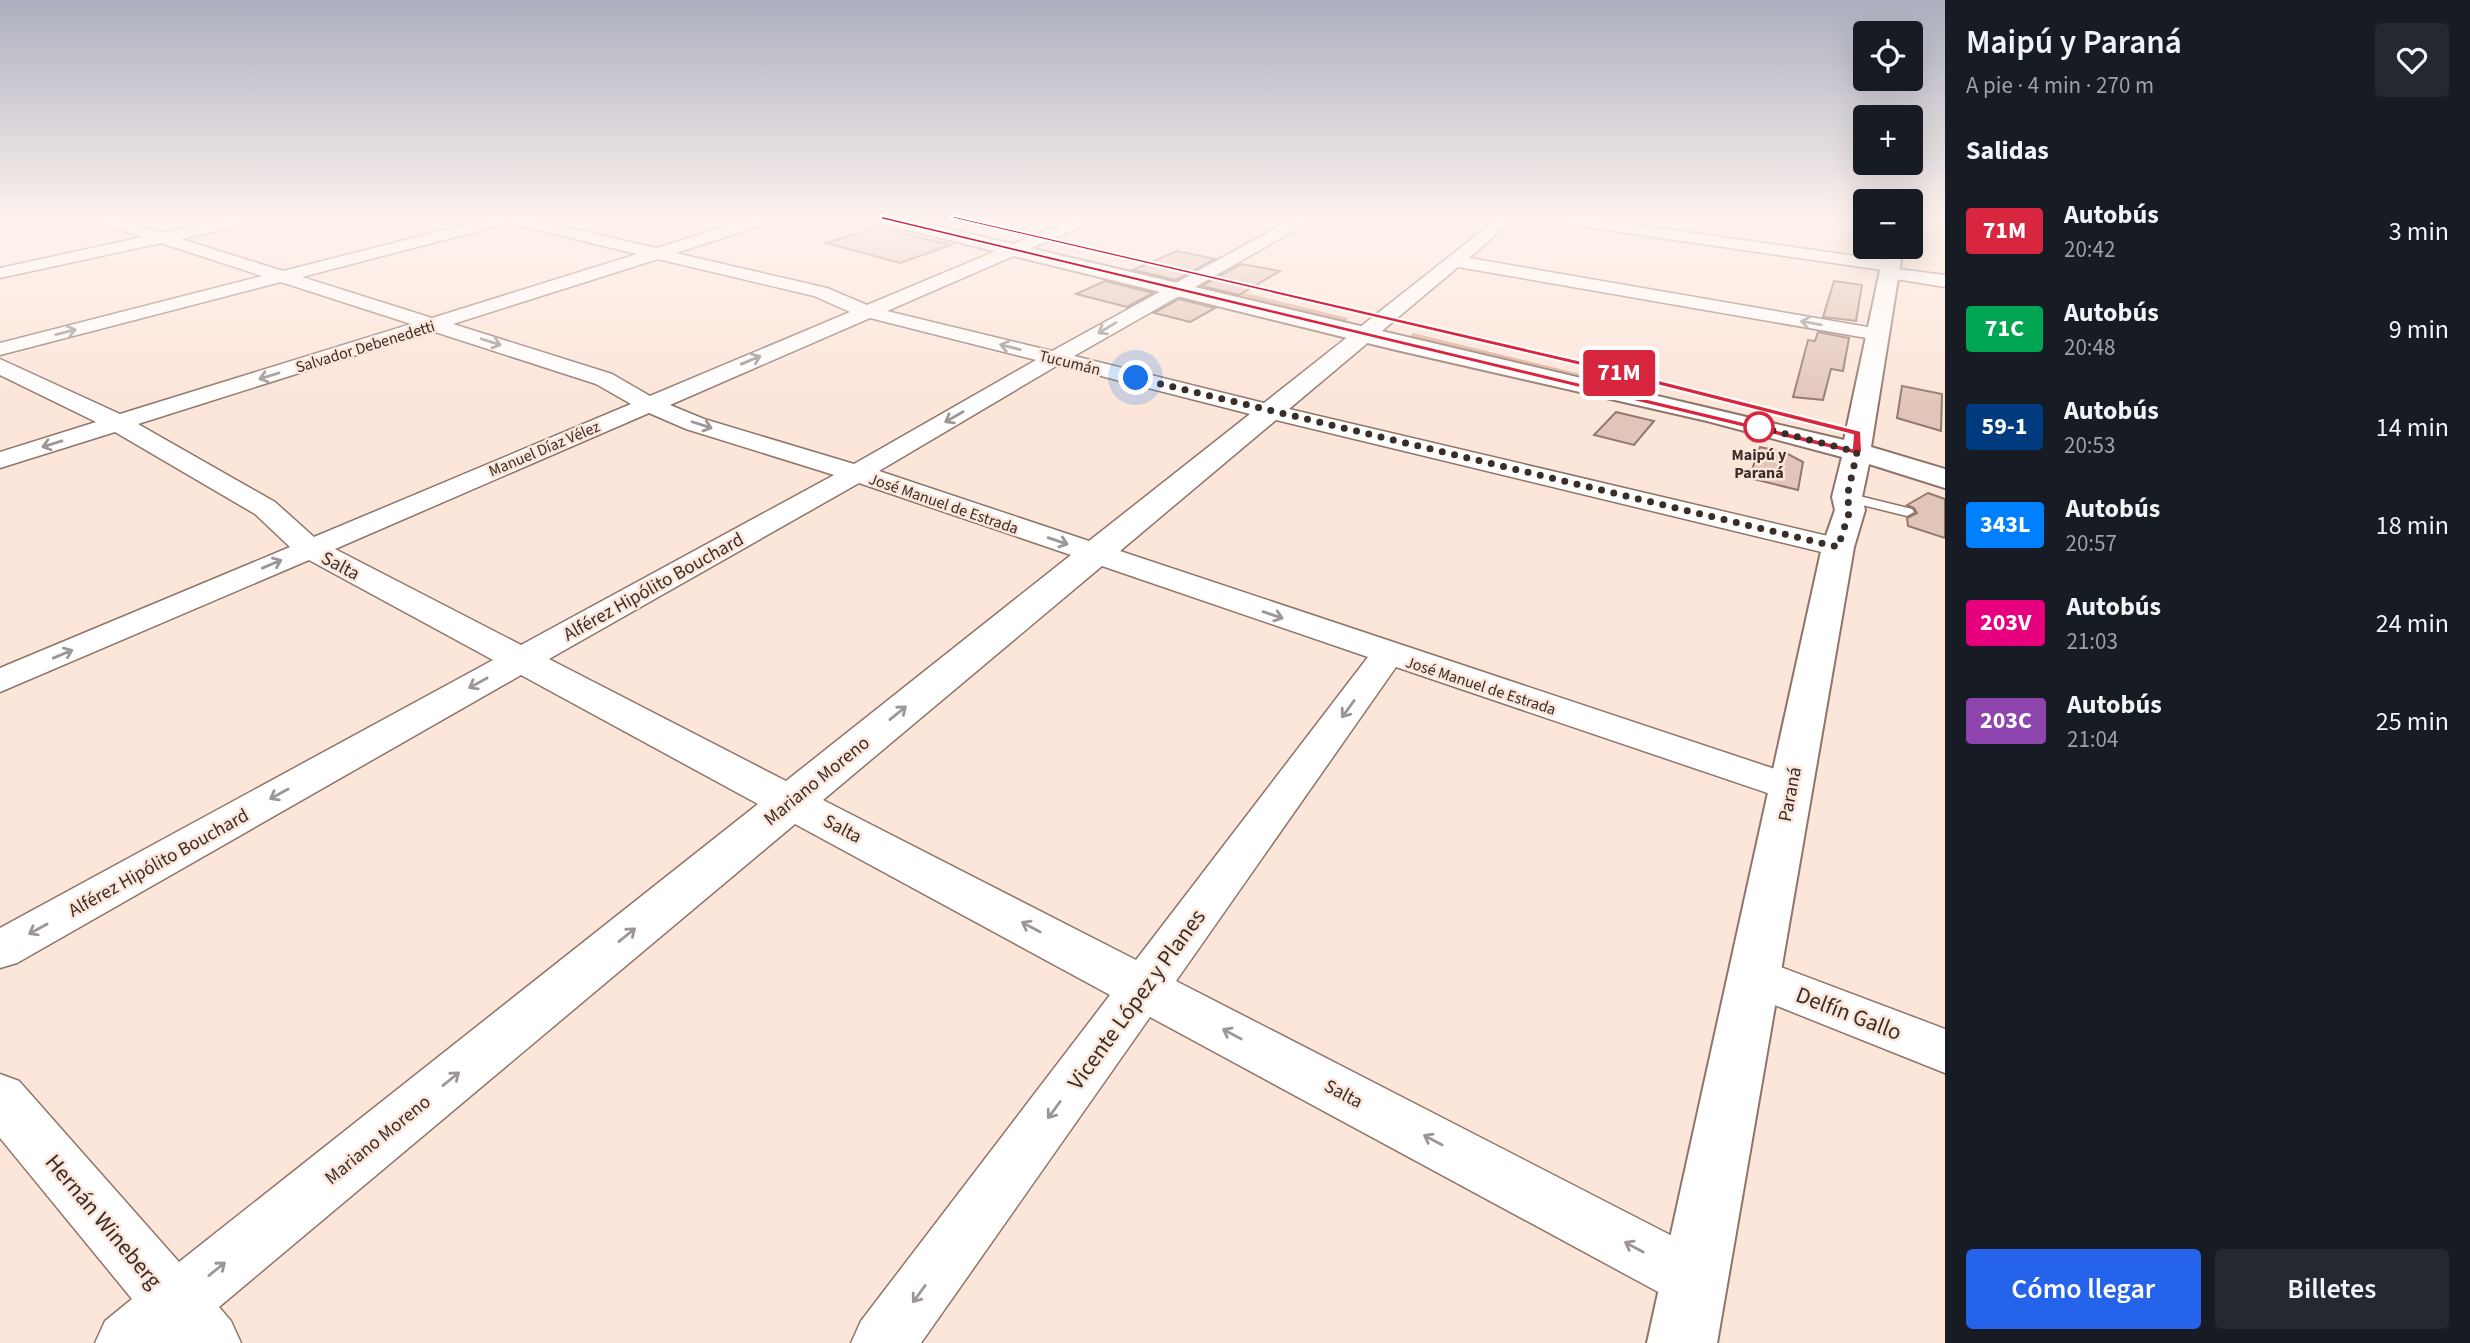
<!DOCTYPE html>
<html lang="es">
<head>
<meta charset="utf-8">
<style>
  body { margin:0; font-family:"Source Sans 3",sans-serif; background:#242831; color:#f1f3f6; height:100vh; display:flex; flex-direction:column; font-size:26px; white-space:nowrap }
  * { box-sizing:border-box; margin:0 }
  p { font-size:23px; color:#9ea1a6 }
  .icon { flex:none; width:38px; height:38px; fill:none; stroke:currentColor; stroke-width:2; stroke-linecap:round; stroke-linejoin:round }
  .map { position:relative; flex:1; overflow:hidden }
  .details { display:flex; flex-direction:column; background:#171b24; width:525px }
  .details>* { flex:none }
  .badge { padding:0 14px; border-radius:5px; font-size:24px; line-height:46px }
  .buttons { position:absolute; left:1853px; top:21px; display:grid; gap:14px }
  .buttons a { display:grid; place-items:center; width:70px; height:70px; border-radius:7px; background:#171b24; box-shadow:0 7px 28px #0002; font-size:35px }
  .you { position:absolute; width:35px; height:35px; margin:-18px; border:5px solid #fff; border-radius:50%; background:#1a73e8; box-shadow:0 0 0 10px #1a73e833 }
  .map>.badge { position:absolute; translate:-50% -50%; box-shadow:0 0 0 4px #fff }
  h2 { padding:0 21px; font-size:26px; line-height:63px }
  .round { display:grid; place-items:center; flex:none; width:74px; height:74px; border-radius:7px; background:#242831 }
  .head { display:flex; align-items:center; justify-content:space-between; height:119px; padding:0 21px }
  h1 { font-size:33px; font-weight:600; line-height:52px }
  .cta { display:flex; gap:14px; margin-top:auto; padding:14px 21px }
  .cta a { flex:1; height:80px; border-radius:7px; background:#2563eb; color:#fff; font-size:28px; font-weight:600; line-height:80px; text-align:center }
  .cta a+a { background:#242831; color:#f1f3f6 }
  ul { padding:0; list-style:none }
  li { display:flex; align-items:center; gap:21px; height:98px; padding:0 21px }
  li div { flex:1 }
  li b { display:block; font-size:26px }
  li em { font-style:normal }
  li .badge { min-width:77px; font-weight:700; text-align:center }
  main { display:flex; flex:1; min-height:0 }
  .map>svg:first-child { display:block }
  .green { fill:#daab94 }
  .building { fill:#e2c5b8; stroke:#93796c; stroke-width:2 }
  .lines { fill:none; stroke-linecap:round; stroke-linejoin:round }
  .lane-casing { stroke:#8f7569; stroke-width:3 }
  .street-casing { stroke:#8f7569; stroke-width:3 }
  .secondary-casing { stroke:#8f7569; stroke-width:4 }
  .lane { fill:#fff; fill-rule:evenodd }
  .street { fill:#fff; fill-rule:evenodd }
  .secondary { fill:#fff; fill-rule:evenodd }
  .oneway { stroke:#9c9694 }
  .line { fill:#d7263d; stroke:#fff; stroke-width:2 }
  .walk { stroke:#392e28; stroke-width:7; stroke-dasharray:0 12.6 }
  .stop-dot { fill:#fff; stroke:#d7263d; stroke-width:3.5 }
  .labels { text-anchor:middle; stroke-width:5; stroke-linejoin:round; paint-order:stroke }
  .far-street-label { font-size:16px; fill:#392e28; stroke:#fce5d9 }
  .far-stop-label { font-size:16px; font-weight:bold; fill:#392e28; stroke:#fce5d9 }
  .street-label { font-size:19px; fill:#392e28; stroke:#fce5d9 }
  .near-street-label { font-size:23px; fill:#392e28; stroke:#fce5d9 }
</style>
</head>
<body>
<main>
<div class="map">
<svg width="1945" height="1343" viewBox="0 0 1945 1343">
  <rect width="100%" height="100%" fill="#fce5d9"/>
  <g class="green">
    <polygon points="1216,286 1348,318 1346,321 1210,289"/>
    <polygon points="1413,333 1642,389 1410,337"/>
  </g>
  <g class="building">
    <polygon points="878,227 951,245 900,263 826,243"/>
    <polygon points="1177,251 1215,259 1176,280 1133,270"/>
    <polygon points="1241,264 1280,271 1239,295 1202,286"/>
    <polygon points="1105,281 1153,293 1127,307 1076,294"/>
    <polygon points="1834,281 1862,285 1856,321 1823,317"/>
    <polygon points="1179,299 1215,308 1190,322 1154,313"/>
    <polygon points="1818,332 1849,338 1843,371 1831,369 1823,400 1793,397 1808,340 1815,341"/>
    <polygon points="1902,386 1942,394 1941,431 1897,418"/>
    <polygon points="1616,412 1654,421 1634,445 1594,435"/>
    <polygon points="1760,447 1786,453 1803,462 1798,490 1749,478"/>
    <polygon points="1928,493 1945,499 1945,538 1908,526 1907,518 1917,513 1914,508 1907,505"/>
  </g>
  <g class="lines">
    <g class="lane-casing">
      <polygon id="lane" points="1847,493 1912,509 1914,512 1907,516 1842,500 1840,497"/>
    </g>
    <g class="street-casing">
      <g id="street">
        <path d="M91,218h23l48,15 71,-15h28l-2,3 -78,18 102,32 209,-53h34l130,30 98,-30h23l-2,3 -99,32 151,35 40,17 208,-87h21l-2,3 -207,90 165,40 242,-133h19l-2,3 -237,135 190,47 234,-185h17l-46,40 416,72 3,4 -3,4 -7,2 -420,-73 -169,142 560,132 4,6 -4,6 -11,3 -562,-136 -156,131 685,228 6,9 -6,9 -14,4 -395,-134 -220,314 539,277 9,21 -9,21 -21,9 -21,-9 -523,-283 -229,326h-70l10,-22 249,-326 -315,-171 -576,483 12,14 10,22h-146l10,-22 27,-22 -132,-161v-64l19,7 160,181 579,-458 -237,-129 -504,288 -17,5v-40l493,-268 -184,-100 -309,132v-24l290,-121 -35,-33 -140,-82 -115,36v-16l96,-30 -96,-47v-16l120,55 291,-90 -130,-42 -281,73v-12l262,-67 -101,-33 -161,35v-10l142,-31 -49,-16zM509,223l128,31 -205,64 -130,-41zM658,259l156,37 36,16 -200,84 -38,-22 -159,-50zM870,318l166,42 -182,104 -150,-45 -34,-14zM432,331l164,53 35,20 -317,133 -39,-35 -137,-78zM1058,365l192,49 -161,127 -210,-70zM649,413l37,16 148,46 -313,170 -186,-96zM859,483l212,72 -285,226 -237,-122zM1102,566l266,91 -232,303 -313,-160z"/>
        <polygon points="1549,218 1587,218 1891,261 1897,262 1900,266 1898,269 1945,275 1945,287 1883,277 1880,273 1882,270 1557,223"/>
        <polygon points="1933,218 1945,218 1945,223 1935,221"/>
        <polygon points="1754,957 1945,1029 1945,1073 1737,990 1730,976 1737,962"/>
      </g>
    </g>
    <g class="secondary-casing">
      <polygon id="secondary" points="873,218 902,218 1844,440 1885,247 1903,247 1871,447 1945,469 1945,488 1869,464 1862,497 1865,510 1854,547 1717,1343 1647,1343 1822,547 1835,510 1832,497 1842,457 1707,421 1392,349 876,222"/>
    </g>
    <use href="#lane" class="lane"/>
    <use href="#street" class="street"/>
    <use href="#secondary" class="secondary"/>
  </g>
  <defs><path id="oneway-shaft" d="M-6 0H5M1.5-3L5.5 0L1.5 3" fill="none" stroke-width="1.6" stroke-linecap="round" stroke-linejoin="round" transform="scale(1.75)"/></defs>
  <g class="oneway">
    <use href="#oneway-shaft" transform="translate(1811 323) rotate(-170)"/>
    <use href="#oneway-shaft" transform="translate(1107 328) rotate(149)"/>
    <use href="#oneway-shaft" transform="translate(66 332) rotate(-14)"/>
    <use href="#oneway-shaft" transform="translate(491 342) rotate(18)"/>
    <use href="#oneway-shaft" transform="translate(1010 347) rotate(-166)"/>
    <use href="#oneway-shaft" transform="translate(751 360) rotate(-23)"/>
    <use href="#oneway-shaft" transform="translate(269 376) rotate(163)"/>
    <use href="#oneway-shaft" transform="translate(954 417) rotate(150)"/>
    <use href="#oneway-shaft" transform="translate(702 425) rotate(18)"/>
    <use href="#oneway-shaft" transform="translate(52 444) rotate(163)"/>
    <use href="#oneway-shaft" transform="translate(1058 541) rotate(19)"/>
    <use href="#oneway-shaft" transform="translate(272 564) rotate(-23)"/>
    <use href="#oneway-shaft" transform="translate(1273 615) rotate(19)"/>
    <use href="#oneway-shaft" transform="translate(63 654) rotate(-23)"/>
    <use href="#oneway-shaft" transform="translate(478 683) rotate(151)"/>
    <use href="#oneway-shaft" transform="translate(1348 709) rotate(126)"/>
    <use href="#oneway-shaft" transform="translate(898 713) rotate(-39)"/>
    <use href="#oneway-shaft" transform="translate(279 794) rotate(151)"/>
    <use href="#oneway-shaft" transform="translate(1031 927) rotate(-152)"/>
    <use href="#oneway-shaft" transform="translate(38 929) rotate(151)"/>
    <use href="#oneway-shaft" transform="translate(627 935) rotate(-39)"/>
    <use href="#oneway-shaft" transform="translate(1232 1034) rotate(-152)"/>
    <use href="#oneway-shaft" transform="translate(451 1079) rotate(-39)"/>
    <use href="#oneway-shaft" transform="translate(1054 1110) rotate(126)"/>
    <use href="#oneway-shaft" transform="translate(1433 1140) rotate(-152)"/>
    <use href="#oneway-shaft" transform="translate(1634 1247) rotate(-152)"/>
    <use href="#oneway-shaft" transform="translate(217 1269) rotate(-39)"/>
    <use href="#oneway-shaft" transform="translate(919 1294) rotate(126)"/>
  </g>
  <linearGradient id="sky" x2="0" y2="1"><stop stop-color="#acafbf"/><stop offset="0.54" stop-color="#fef3ee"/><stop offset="1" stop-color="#fef3ee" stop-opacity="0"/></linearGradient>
  <rect width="1945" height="406" fill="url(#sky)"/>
  <polygon class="line" points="882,216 1852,448 1853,435 1594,369 951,218 954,216 1595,364 1861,431 1862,452 1857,455 880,219"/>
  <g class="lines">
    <polyline class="walk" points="1136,378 1838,547 1850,510 1847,497 1857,452 1759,427"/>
  </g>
  <circle class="stop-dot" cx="1759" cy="427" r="14"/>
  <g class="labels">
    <g class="far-street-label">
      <text transform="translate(365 346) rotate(-17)" y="6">Salvador Debenedetti</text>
      <text transform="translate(1070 362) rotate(14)" y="6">Tucumán</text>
      <text transform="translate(544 448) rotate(-23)" y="6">Manuel Díaz Vélez</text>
      <text transform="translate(944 503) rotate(19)" y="6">José Manuel de Estrada</text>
      <text transform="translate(1481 685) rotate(18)" y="6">José Manuel de Estrada</text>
    </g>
    <g class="far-stop-label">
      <text x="1759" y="460">Maipú y<tspan x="1759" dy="18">Paraná</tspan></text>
    </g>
    <g class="street-label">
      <text transform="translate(341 565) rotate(28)" y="7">Salta</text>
      <text transform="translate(653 586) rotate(-29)" y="7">Alférez Hipólito Bouchard</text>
      <text transform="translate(816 780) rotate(-39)" y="7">Mariano Moreno</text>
      <text transform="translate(1789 794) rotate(-79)" y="7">Paraná</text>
      <text transform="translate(843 828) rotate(28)" y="7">Salta</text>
      <text transform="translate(158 862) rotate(-29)" y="7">Alférez Hipólito Bouchard</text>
      <text transform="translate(1344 1093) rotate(28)" y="7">Salta</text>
      <text transform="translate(377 1139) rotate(-39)" y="7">Mariano Moreno</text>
    </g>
    <g class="near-street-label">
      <text transform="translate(1136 999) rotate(-54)" y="8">Vicente López y Planes</text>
      <text transform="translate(1849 1013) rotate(21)" y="8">Delfín Gallo</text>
      <text transform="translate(104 1221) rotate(50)" y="8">Hernán Wineberg</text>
    </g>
  </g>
</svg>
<div class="buttons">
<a><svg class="icon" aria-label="locate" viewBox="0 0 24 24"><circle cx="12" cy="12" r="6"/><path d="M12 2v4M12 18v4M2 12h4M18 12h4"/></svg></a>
<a>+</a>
<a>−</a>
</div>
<div class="you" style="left:1136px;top:378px"></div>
<b class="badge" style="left:1619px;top:373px;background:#d7263d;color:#fff">71M</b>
</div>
<section class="details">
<div class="head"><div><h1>Maipú y Paraná</h1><p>A pie · 4 min · 270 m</p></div><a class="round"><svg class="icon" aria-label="heart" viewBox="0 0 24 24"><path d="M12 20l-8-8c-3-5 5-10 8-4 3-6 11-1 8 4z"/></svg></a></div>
<h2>Salidas</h2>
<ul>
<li><span class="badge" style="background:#d7263d;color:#fff">71M</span><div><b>Autobús</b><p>20:42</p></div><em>3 min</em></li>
<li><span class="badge" style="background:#00a651;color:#fff">71C</span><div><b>Autobús</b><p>20:48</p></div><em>9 min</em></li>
<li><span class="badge" style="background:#003b80;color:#fff">59-1</span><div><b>Autobús</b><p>20:53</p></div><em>14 min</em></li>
<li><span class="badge" style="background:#007fff;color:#fff">343L</span><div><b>Autobús</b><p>20:57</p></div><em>18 min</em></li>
<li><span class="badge" style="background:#e6007e;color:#fff">203V</span><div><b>Autobús</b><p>21:03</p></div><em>24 min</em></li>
<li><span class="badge" style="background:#8e44ad;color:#fff">203C</span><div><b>Autobús</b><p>21:04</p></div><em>25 min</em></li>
</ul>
<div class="cta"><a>Cómo llegar</a><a>Billetes</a></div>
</section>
</main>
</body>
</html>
